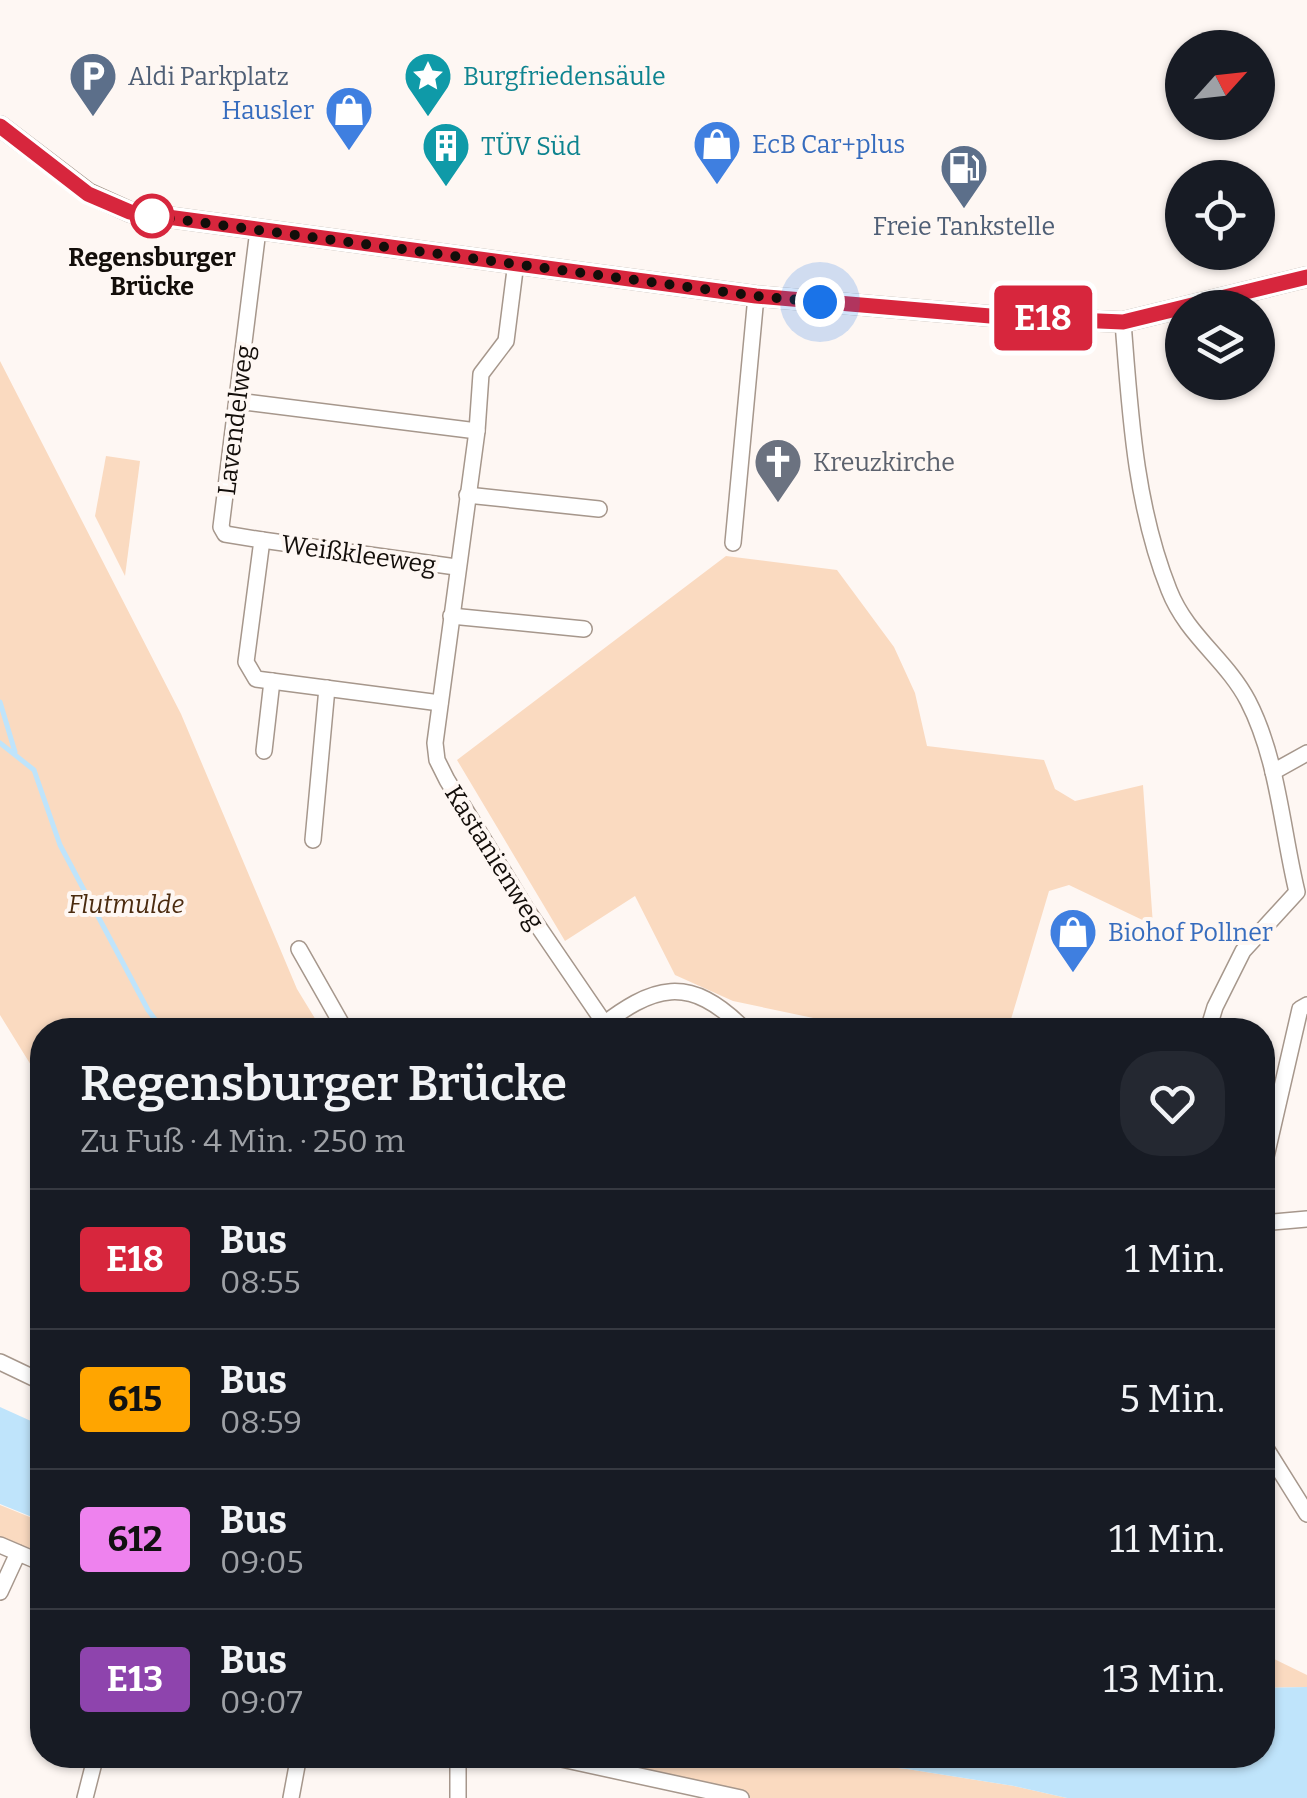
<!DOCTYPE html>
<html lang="de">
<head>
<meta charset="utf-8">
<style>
  body { margin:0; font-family:Bitter,serif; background:#242831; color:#f1f3f6; height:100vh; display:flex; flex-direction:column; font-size:38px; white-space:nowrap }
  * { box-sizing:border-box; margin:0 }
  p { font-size:32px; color:#9ea1a6 }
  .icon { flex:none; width:55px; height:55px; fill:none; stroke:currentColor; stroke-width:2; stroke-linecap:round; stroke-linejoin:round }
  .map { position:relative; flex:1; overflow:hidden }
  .side { position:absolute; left:30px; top:1018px; width:1245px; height:750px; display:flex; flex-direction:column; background:#171b24; border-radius:40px; box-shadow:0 2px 8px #0004 }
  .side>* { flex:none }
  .badge { padding:0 20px; border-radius:8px; font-size:35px; line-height:65px }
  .needle { width:65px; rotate:63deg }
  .controls { position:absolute; left:1165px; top:30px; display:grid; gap:20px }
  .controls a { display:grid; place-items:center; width:110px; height:110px; border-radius:50%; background:#171b24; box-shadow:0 2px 8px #0004; font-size:50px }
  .you { position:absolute; width:50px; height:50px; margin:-25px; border:8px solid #fff; border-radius:50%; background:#1a73e8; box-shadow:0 0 0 15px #1a73e833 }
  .map>.badge { position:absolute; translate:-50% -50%; box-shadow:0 0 0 5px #fff }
  .round { display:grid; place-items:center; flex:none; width:105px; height:105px; border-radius:40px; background:#242831 }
  .summary { display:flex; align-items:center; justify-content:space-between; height:170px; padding:0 50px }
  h1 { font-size:48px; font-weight:600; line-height:75px }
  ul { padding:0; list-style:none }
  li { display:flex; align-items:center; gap:30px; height:140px; padding:0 50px; border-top:2px solid #363941 }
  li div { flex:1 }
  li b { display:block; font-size:38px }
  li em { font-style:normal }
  li .badge { min-width:110px; font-weight:700; text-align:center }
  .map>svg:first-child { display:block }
  .green { fill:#fadac0 }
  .water { fill:#bfe4fb }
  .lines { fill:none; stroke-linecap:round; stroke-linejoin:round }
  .stream { stroke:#bfe4fb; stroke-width:5 }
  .street-casing { stroke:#a6978c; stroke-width:18 }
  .secondary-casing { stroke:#a6978c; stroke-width:22 }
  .street { stroke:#fff; stroke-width:15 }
  .secondary { stroke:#fff; stroke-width:20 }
  .line-casing { stroke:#fff; stroke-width:22 }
  .line { stroke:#d7263d; stroke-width:15 }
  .walk { stroke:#130e0a; stroke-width:10; stroke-dasharray:0 18 }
  .stop-dot { fill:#fff; stroke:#d7263d; stroke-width:5 }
  .labels { text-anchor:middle; stroke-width:8; stroke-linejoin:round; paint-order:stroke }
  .service-label { font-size:25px; fill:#4e5e75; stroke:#fef7f3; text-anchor:start }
  .culture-label { font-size:25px; fill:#0d838f; stroke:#fef7f3; text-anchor:start }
  .shop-label { font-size:25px; fill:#366cbe; stroke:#fef7f3; text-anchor:start }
  .stop-label { font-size:25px; font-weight:bold; fill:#130e0a; stroke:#fef7f3 }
  .street-label { font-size:25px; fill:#130e0a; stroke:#fef7f3 }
  .worship-label { font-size:25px; fill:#5b616d; stroke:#fef7f3; text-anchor:start }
  .park-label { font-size:25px; font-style:italic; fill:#4b2b0f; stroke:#fef7f3 }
</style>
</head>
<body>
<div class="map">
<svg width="1307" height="1798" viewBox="0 0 1307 1798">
  <rect width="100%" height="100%" fill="#fef7f3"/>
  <g class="green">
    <polygon points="0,361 181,714 297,989 322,1030 42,1030 42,1083 0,1015"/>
    <polygon points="106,456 140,461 125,576 95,516"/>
    <polygon points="726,556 837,570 894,647 915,693 927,746 1044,760 1055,789 1075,801 1143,785 1153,925 1069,885 1049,891 1009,1026 1011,1030 870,1030 733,1001 675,975 635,896 565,941 457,760"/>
    <polygon points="0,1505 42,1522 42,1559 0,1545"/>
    <polygon points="1262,1653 1307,1675 1307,1687 1263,1688"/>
    <polygon points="543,1755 782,1755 907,1769 1014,1786 1067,1798 741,1798"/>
  </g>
  <g class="water">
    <polygon points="0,1407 42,1426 42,1521 0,1504"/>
    <polygon points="1307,1687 1307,1798 1067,1798 1014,1786 907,1769 782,1755 1262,1755 1263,1688"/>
  </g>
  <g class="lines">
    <g class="stream">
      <polyline points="0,702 15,752"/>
      <polyline points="0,743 34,770 60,845 148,1010 163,1030"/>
    </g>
    <g class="street-casing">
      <g id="street">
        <polyline points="258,230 221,527 225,534 262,540 246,662 256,679 440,703"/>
        <polyline points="516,262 506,341 481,374 477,431 435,743 437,760 447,780 525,907 609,1030"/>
        <path d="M1123,322c7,90 12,183 46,268 18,46 57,69 79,111 30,58 34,129 49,191l-54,59 -28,56 -7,23"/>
        <polyline points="237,401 477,431"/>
        <polyline points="467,495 599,509"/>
        <polyline points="262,540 456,567"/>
        <polyline points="733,543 756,296"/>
        <polyline points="451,616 584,629"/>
        <polyline points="264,751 272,681"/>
        <polyline points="1273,772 1307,753"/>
        <polyline points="313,840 327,688"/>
        <polyline points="299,949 345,1030"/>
        <path d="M596,1030c57,-45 93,-57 149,0"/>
        <polyline points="1262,1174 1300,1009 1307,1005"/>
        <polyline points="1262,1223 1307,1219"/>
        <polyline points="0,1362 42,1382"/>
        <polyline points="1262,1442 1307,1514"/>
        <polyline points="0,1545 42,1563"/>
        <polyline points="0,1592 18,1553"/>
        <polyline points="458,1755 458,1798"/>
        <polyline points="543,1755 741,1798"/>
        <polyline points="85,1798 96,1755"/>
        <polyline points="291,1798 299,1755"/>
      </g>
    </g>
    <g class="secondary-casing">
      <polyline id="secondary" points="0,126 88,193 130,212 756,296 1002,317 1123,322 1307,277"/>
    </g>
    <use href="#street" class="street"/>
    <use href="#secondary" class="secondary"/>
  </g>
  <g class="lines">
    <g class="line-casing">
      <polyline id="line" points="0,126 88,194 130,212 756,296 1002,317 1123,322 1307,277"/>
    </g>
    <use href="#line" class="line"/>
    <polyline class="walk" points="152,216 756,296 820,302"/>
  </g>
  <defs>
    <g id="parking-pin" transform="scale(2.5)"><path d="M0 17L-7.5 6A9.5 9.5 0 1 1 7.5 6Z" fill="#5c6f8a" stroke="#fef7f3"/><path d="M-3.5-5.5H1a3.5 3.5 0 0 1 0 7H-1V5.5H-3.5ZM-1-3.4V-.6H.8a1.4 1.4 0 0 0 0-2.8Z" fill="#fff"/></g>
    <g id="sight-pin" transform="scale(2.5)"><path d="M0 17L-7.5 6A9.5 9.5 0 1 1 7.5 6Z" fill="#0f9aa8" stroke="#fef7f3"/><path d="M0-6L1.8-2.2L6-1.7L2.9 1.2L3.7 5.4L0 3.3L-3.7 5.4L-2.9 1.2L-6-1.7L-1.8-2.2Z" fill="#fff"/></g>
    <g id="shop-pin" transform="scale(2.5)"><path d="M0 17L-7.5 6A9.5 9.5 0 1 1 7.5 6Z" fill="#3f7fe0" stroke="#fef7f3"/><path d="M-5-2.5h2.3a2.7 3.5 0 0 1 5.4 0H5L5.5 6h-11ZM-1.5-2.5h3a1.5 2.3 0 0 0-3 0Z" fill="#fff"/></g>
    <g id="building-pin" transform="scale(2.5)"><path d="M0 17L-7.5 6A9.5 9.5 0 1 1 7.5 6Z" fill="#0f9aa8" stroke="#fef7f3"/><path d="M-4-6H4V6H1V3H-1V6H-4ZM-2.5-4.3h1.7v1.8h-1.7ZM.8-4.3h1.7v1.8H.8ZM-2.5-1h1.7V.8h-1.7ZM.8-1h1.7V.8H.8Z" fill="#fff"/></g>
    <g id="fuel-pin" transform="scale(2.5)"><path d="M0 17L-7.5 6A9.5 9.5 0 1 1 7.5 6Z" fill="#5c6f8a" stroke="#fef7f3"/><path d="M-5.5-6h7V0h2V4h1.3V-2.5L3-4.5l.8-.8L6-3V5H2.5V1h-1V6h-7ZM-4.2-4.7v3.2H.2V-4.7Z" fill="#fff"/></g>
    <g id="church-pin" transform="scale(2.5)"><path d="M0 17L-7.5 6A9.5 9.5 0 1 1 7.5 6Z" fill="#6b7280" stroke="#fef7f3"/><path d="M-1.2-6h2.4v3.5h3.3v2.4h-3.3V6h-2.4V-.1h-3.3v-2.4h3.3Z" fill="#fff"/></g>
  </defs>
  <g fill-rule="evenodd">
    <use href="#parking-pin" x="93" y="76"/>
    <use href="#sight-pin" x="428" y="76"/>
    <use href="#shop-pin" x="349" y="110"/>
    <use href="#shop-pin" x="717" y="144"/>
    <use href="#building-pin" x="446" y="146"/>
    <use href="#fuel-pin" x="964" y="168"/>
    <use href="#church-pin" x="778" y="462"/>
    <use href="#shop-pin" x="1073" y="932"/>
  </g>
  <circle class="stop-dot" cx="152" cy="216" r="20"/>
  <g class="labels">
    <g class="service-label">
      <text x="128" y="85">Aldi Parkplatz</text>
      <text x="964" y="235" text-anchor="middle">Freie Tankstelle</text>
    </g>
    <g class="culture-label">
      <text x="463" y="85">Burgfriedensäule</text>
      <text x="481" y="155">TÜV Süd</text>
    </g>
    <g class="shop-label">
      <text x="314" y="119" text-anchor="end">Hausler</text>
      <text x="752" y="153">EcB Car+plus</text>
      <text x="1108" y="941">Biohof Pollner</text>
    </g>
    <g class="stop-label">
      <text x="152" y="266">Regensburger<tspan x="152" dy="29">Brücke</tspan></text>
    </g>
    <g class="street-label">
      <text transform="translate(235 420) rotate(-83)" y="9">Lavendelweg</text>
      <text transform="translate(359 554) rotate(8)" y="9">Weißkleeweg</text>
      <text transform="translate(495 857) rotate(58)" y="9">Kastanienweg</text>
    </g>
    <g class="worship-label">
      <text x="813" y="471">Kreuzkirche</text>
    </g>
    <g class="park-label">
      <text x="126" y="913">Flutmulde</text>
    </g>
  </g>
</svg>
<div class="controls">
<a><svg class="needle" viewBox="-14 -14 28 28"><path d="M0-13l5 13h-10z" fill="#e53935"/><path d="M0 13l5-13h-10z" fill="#9ea1a6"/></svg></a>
<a><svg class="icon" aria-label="locate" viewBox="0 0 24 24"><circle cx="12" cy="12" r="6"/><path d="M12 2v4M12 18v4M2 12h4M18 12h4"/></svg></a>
<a><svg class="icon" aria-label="layers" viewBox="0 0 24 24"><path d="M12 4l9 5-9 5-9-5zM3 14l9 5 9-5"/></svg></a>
</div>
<div class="you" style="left:820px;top:302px"></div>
<b class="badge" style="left:1043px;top:318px;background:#d7263d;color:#fff">E18</b>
<section class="side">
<div class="summary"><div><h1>Regensburger Brücke</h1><p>Zu Fuß · 4 Min. · 250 m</p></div><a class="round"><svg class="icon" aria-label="heart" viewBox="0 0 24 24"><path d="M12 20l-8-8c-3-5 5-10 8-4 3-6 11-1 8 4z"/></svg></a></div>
<ul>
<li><span class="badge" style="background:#d7263d;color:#fff">E18</span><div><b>Bus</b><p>08:55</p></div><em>1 Min.</em></li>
<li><span class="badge" style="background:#ffa500;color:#111">615</span><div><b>Bus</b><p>08:59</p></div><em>5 Min.</em></li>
<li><span class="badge" style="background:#ee82ee;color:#111">612</span><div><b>Bus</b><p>09:05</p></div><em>11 Min.</em></li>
<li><span class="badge" style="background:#8e44ad;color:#fff">E13</span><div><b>Bus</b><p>09:07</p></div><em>13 Min.</em></li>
</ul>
</section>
</div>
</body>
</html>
